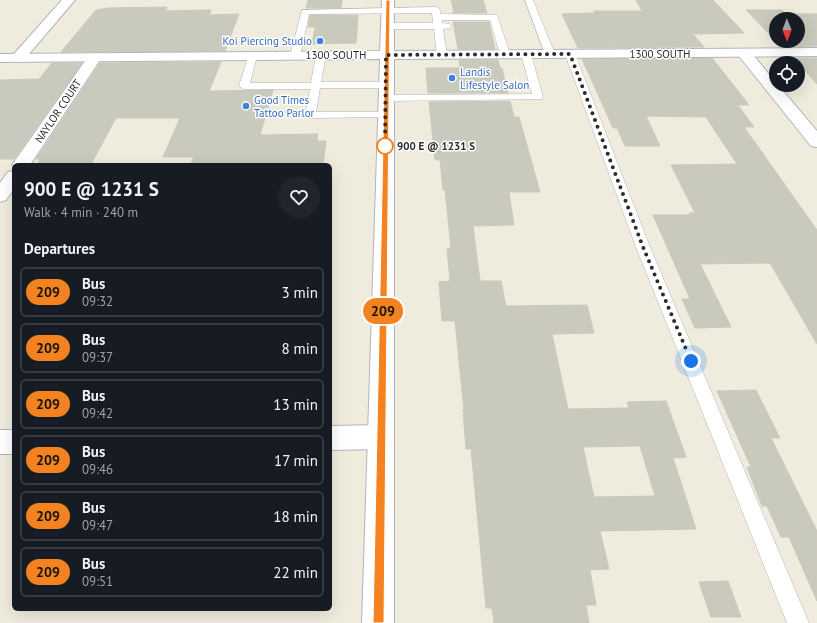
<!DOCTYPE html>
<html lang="en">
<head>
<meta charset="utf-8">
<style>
  body { margin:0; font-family:"PT Sans",sans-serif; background:#20242c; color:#f1f3f6; height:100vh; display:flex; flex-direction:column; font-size:15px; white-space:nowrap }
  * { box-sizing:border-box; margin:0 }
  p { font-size:13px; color:#9ea1a6 }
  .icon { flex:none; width:22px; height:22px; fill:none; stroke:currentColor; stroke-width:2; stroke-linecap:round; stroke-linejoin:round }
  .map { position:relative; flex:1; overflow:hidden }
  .sheet { position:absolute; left:12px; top:163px; width:320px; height:448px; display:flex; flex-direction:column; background:#171b24; border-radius:6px; box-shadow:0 4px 16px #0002 }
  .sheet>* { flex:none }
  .badge { padding:0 8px; border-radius:13px; font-size:14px; line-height:26px }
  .needle { width:26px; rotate:179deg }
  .controls { position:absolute; left:769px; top:12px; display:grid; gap:8px }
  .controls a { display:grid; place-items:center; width:36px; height:36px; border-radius:50%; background:#171b24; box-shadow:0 4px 16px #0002; font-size:20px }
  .you { position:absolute; width:20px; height:20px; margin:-10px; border:3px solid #fff; border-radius:50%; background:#1a73e8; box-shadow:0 0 0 6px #1a73e833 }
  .map>.badge { position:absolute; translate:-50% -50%; box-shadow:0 0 0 2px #fff }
  h2 { padding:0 12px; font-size:15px; line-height:36px }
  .round { display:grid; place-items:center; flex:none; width:42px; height:42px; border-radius:21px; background:#20242c }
  .summary { display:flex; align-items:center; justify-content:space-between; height:68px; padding:0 12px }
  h1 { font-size:19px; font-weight:600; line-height:30px }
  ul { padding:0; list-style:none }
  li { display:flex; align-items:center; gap:12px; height:50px; margin:0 8px 6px; padding:0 4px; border:2px solid #363941; border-radius:6px }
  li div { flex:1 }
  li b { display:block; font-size:15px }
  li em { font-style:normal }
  li .badge { min-width:44px; font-weight:700; text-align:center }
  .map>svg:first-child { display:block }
  .building { fill:#cac9bd; stroke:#cbc9b7; fill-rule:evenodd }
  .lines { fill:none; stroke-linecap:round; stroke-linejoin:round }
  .lane-casing { stroke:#b2b2c1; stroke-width:1 }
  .street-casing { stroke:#b2b2c1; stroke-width:2 }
  .secondary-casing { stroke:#b2b2c1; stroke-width:2 }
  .lane { fill:#fff; fill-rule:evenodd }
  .street { fill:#fff; fill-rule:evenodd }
  .secondary { fill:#fff; fill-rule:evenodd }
  .line { fill:#f58220; stroke:#fff }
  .walk { stroke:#2c2c2c; stroke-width:4; stroke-dasharray:0 7.2 }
  .shop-dot { fill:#3f7fe0; stroke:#fff; stroke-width:1.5 }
  .stop-dot { fill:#fff; stroke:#f58220; stroke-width:2 }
  .labels { text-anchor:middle; stroke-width:3; stroke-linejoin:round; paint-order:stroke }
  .far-shop-label { font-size:11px; fill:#366cbe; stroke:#fff; text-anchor:start }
  .far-street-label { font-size:11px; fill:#2c2c2c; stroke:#fff }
  .far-stop-label { font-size:11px; font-weight:bold; fill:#2c2c2c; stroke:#fff; text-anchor:start }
</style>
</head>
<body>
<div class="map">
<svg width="817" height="623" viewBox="0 0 817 623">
  <rect width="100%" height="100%" fill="#efecde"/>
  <g class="building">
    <polygon points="308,0 342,0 341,8 306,8"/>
    <polygon points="451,0 483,0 487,13 452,13 454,12"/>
    <polygon points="636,0 713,0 744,33 693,34 704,47 578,48 562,14 595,13 594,11 642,11"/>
    <polygon points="167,7 165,11 211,10 209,15 239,14 225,51 61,52 96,10 108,8"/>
    <polygon points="746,10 782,10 786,14 817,14 817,46 782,47 776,41 798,41 798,19 776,19 776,41"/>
    <polygon points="310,15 358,15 356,43 312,44 315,27 308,27"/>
    <polygon points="453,22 489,22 495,49 458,49"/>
    <polygon points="712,58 749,105 738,105 754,127 744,127 817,230 817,344 770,263 700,264 731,327 695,328 682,299 690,299 653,215 690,215 689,213 695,213 671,165 737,164 706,117 646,116 660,146 625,146 617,128 613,128 582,59"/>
    <polygon points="792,58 817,58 817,84 798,63"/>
    <polygon points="459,60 498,60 500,68 502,68 508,93 428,93 426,68 460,68"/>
    <polygon points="221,62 209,91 273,90 260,135 318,134 317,141 326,141 323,165 190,165 194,157 163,157 180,118 116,118 91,164 37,165 40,159 36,159 100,63"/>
    <polygon points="52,63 82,63 14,159 0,159 0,80 39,79"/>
    <path d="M510,101l4,16h5l21,75h-31l5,33 -41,1 7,55h21l5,25 81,-1 7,28 -42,1 16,75 61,-1 -2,-6 39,-1 20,56 -13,1 23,71 -96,2 9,38 -19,1 6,35h-10l3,18h-95l-2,-15h-6l-15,-159h-5l-3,-39h1l-9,-89h-13l-3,-39 11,-1 -3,-32 4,-1 -6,-58h-2l-3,-30h-5l-6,-58zM640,446l15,50 -61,1 -11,-50z"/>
    <polygon points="756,390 780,438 771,438 817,531 817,601 789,537 781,537 767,506 762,506 747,467 751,467 717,391"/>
    <polygon points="728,581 741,617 711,617 699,582"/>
  </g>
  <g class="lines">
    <g class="lane-casing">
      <g id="lane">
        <polygon points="525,0 533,0 555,54 553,56 550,57 545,54"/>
        <polygon points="436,7 439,8 441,14 497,15 510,54 505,57 500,54 490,20 442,20 442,23 450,24 451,26 450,28 443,29 447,55 442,58 437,55 434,29 388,29 384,26 388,23 433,23 432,13 309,14 300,56 295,59 290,56 302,10"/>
        <polygon points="526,51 531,54 543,97 542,99 386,101 381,98 386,95 532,94 521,54"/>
        <polygon points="570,51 575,54 650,247 809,623 787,623 636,247 565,54"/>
        <polygon points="321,52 326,55 321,82 386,82 391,85 386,88 320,88 316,112 385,112 390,115 389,117 310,118 305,115 310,89 244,89 239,86 249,54 252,53 257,56 250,83 311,83 316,55"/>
      </g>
    </g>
    <g class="street-casing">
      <g id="street">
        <polygon points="62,0 75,0 23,61 18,62 13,61 11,58 13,55"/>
        <polygon points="744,49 749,50 776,83 776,85 778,85 817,131 817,147 811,146 739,56 737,53 739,50"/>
        <polygon points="95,53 100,54 102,57 30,165 14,165 14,167 12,165 90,54"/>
        <polygon points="14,171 14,189 6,200 0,202 0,183 8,172"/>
        <polygon points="381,425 390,429 394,437 390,445 381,449 330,450 330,426"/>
        <rect x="0" y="430" width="14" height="24"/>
      </g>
    </g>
    <g class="secondary-casing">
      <polygon id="secondary" points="382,0 394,0 394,51 817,48 817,56 394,59 394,623 362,623 380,59 0,62 0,54 380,51"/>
    </g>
    <use href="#lane" class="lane"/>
    <use href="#street" class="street"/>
    <use href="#secondary" class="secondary"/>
  </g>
  <polygon class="line" points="386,0 390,0 384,623 373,623"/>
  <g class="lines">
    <polyline class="walk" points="385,146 386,55 570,54 643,247 691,361"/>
  </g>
  <g class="shop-dot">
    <circle cx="320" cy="41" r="4"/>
    <circle cx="452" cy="78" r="4"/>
    <circle cx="246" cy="106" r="4"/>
  </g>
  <circle class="stop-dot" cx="385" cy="146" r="8"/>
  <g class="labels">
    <g class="far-shop-label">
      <text x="312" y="45" text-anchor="end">Koi Piercing Studio</text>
      <text x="460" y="76">Landis<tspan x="460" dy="13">Lifestyle Salon</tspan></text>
      <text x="254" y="104">Good Times<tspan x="254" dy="13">Tattoo Parlor</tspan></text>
    </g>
    <g class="far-street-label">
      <text x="660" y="58">1300 SOUTH</text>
      <text x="336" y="59">1300 SOUTH</text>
      <text transform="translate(58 111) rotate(-56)" y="4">NAYLOR COURT</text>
    </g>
    <g class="far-stop-label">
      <text x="397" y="150">900 E @ 1231 S</text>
    </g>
  </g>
</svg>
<div class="controls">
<a><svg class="needle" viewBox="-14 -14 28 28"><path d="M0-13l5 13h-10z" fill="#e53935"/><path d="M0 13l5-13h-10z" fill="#9ea1a6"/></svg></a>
<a><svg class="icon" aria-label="locate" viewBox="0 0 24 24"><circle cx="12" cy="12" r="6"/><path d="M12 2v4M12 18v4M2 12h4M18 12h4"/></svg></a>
</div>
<div class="you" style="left:691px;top:361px"></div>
<b class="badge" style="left:383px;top:311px;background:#f58220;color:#111">209</b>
<section class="sheet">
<div class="summary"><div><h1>900 E @ 1231 S</h1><p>Walk · 4 min · 240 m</p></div><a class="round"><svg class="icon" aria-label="heart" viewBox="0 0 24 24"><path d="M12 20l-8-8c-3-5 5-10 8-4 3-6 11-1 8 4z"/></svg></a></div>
<h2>Departures</h2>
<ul>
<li><span class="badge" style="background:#f58220;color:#111">209</span><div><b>Bus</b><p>09:32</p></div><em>3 min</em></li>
<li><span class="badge" style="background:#f58220;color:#111">209</span><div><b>Bus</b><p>09:37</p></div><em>8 min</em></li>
<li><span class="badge" style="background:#f58220;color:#111">209</span><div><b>Bus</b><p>09:42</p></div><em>13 min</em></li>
<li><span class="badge" style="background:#f58220;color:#111">209</span><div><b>Bus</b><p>09:46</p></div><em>17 min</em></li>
<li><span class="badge" style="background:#f58220;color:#111">209</span><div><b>Bus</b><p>09:47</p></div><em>18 min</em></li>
<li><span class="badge" style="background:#f58220;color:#111">209</span><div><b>Bus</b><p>09:51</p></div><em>22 min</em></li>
</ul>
</section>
</div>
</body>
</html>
